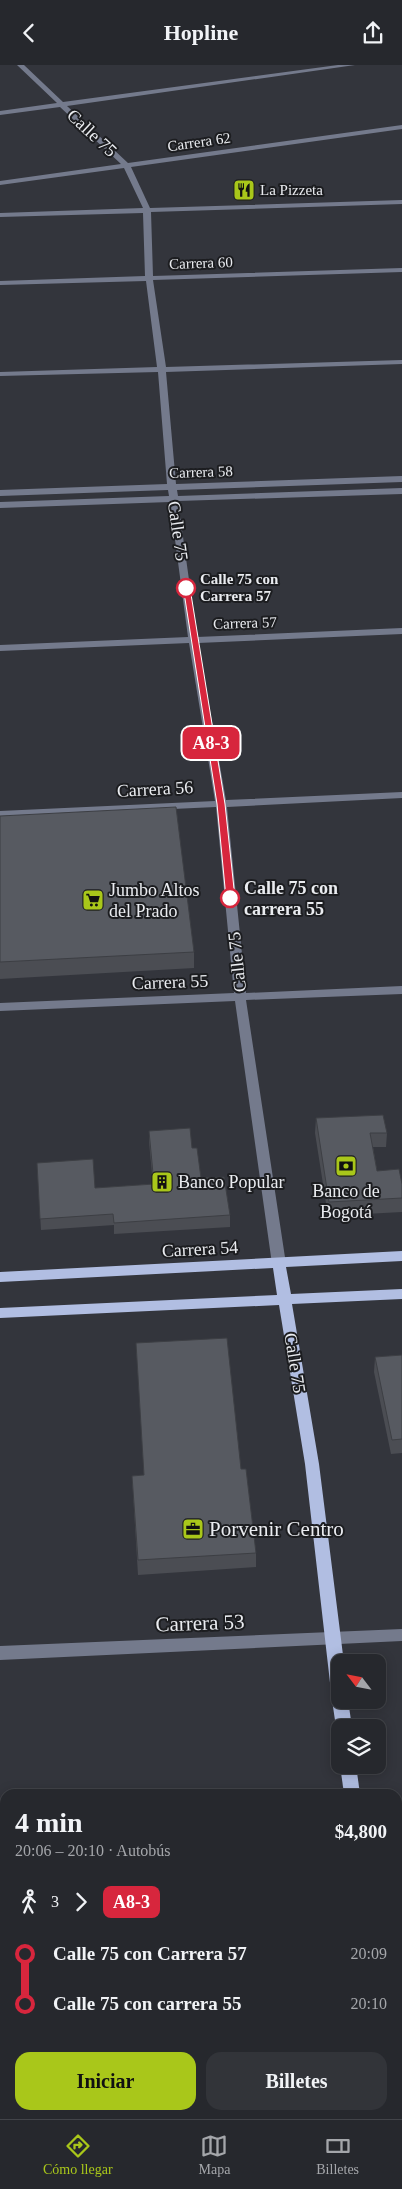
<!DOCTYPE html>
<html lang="es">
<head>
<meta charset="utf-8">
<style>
  body { margin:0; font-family:Georgia,serif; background:#323439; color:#f1f3f6; height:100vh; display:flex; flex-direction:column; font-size:19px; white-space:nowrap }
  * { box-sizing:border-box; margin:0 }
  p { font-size:16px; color:#a4a6aa }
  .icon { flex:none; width:28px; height:28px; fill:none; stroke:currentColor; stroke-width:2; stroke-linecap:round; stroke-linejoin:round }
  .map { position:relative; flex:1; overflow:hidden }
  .panel { position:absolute; left:0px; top:1724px; width:402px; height:331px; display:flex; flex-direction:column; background:#26282d; border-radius:15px 15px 0 0; box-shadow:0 2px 12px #0003,0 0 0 1px #424449 }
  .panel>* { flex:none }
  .badge { padding:0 10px; border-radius:8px; font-size:18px; line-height:32px }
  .needle { width:32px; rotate:302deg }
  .fabs { position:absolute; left:331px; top:1589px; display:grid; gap:10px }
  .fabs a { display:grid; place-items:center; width:55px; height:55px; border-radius:10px; background:#26282d; box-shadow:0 2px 12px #0003,0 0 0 1px #424449; font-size:25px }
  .map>.badge { position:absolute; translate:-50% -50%; box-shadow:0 0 0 2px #fff }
  .legs { display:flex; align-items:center; gap:8px; height:55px; padding:0 15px; font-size:16px }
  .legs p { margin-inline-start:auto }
  .headline { display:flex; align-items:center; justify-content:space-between; height:85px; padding:0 15px }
  h1 { font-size:28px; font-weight:700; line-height:38px }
  .action { display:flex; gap:10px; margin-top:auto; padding:10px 15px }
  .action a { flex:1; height:58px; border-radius:15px; background:#a9c71a; color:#111; font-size:20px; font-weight:700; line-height:58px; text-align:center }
  .action a+a { background:#323439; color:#f1f3f6 }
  ul { padding:0 15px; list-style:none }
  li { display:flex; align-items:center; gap:18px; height:50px; font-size:19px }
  li i { display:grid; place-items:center; width:8px; height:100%; margin:0 6px; background:currentColor }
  li i::after { content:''; width:12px; height:12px; margin:-6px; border:4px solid; border-radius:50%; background:#26282d }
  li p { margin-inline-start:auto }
  li:first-child i { background:linear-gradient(#0000 50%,currentColor 0) }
  li:last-child i { background:linear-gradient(currentColor 50%,#0000 0) }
  header { display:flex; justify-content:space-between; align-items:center; height:65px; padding:0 15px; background:#26282d; font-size:22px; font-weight:700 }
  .dock { display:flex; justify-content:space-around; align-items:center; height:70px; border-top:1px solid #424449; background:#26282d; font-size:14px; color:#a4a6aa }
  .dock a { display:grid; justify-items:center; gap:2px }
  .dock .current { color:#a9c71a }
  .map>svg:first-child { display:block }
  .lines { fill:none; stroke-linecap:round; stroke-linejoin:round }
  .minor { fill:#747a8c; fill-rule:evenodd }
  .major { fill:#b1bee2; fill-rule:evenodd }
  .wall { fill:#4b4d53 }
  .building { fill:#575a61; stroke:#3d3f44 }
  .line-1 { fill:#d7263d; stroke:#fff }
  .stop-1-dot { fill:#fff; stroke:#d7263d; stroke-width:2.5 }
  .labels { text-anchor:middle; stroke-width:4; stroke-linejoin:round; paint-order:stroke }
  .far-street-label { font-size:15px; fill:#eaecf0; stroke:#1c1d20 }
  .far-poi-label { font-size:15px; fill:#eaecf0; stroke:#1c1d20; text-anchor:start }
  .far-stop-label { font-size:15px; font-weight:bold; fill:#eaecf0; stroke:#1c1d20; text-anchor:start }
  .street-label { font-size:18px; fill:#eaecf0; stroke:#1c1d20 }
  .stop-label { font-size:18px; font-weight:bold; fill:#eaecf0; stroke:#1c1d20; text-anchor:start }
  .poi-label { font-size:18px; fill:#eaecf0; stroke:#1c1d20; text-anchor:start }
  .near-poi-label { font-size:21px; fill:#eaecf0; stroke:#1c1d20; text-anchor:start }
  .near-street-label { font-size:21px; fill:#eaecf0; stroke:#1c1d20 }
</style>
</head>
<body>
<header><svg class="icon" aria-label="back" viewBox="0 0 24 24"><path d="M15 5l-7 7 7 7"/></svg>Hopline<svg class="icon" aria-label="share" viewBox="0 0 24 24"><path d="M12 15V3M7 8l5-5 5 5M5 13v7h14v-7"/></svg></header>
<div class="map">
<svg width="402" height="2054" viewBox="0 0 402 2054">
  <rect width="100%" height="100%" fill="#33353c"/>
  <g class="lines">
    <g class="minor">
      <polygon points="17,0 24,0 63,37 338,0 355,0 67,41 128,98 402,60 402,64 131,102 150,143 402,135 402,139 151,147 153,211 402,203 402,207 153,215 166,302 402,295 402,299 166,307 176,419 402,411 402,417 177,425 178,431 402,423 402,429 178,436 197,572 402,563 402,569 198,578 226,735 402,727 402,733 227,742 246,928 402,921 402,929 246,935 286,1199 284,1202 274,1202 272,1199 235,936 0,946 0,938 234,928 216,742 0,752 0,746 215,736 189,578 0,586 0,580 188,572 170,437 0,443 0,437 169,431 168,425 0,431 0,425 167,419 158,307 0,311 0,307 157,302 146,216 0,220 0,216 145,211 143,148 0,152 0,148 143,143 124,103 0,120 0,116 121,99 60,42 0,50 0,46 57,38"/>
      <polygon points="402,1564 402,1576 0,1595 0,1581"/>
      <rect x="398" y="1998" width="4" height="18"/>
      <rect x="0" y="2028" width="5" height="18"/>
      <polygon points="398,2041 402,2043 402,2054 388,2054 388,2050 398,2050"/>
    </g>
    <g class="major">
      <polygon points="402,1186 402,1196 286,1202 291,1229 402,1224 402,1234 292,1239 319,1399 344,1598 340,1598 340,1635 348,1635 352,1662 340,1662 340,1668 336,1662 332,1635 305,1399 279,1240 0,1253 0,1243 277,1230 273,1203 0,1217 0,1207"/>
      <polygon points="340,1700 356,1700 360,1729 344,1729"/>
      <polygon points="347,2050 367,2050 366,2054 346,2054"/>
    </g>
  </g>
  <g class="wall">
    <polygon points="0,751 194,887 194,903 0,914"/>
    <polygon points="316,1053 387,1068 386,1082 373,1082 377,1106 402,1119 402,1147 328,1151 315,1068"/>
    <polygon points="149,1066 192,1083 201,1113 230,1150 230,1162 114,1169 114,1160 41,1165 37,1098 95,1123 153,1119 149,1077"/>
    <polygon points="136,1278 241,1404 256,1488 256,1502 138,1510 132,1411 144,1410"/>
    <polygon points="402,1290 402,1388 391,1389 374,1307 375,1292"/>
  </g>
  <g class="building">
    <polygon points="176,742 194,887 0,897 0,751"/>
    <polygon points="383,1050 387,1068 370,1068 377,1106 399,1104 402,1119 402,1133 329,1137 316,1053"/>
    <polygon points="190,1063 192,1083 197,1083 201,1113 224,1112 230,1150 114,1158 113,1149 40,1154 37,1098 93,1094 95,1123 154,1119 149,1066"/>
    <polygon points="227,1273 241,1404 246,1404 256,1488 138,1495 132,1411 144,1410 136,1278"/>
    <polygon points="402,1290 402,1374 392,1375 375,1292"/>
  </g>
  <polygon class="line-1" points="183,521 190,523 225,739 235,833 230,835 226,833 217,739"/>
  <defs>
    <g id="restaurant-square" transform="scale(1.125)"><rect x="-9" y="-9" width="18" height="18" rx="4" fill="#a9c71a" stroke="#1c1d20"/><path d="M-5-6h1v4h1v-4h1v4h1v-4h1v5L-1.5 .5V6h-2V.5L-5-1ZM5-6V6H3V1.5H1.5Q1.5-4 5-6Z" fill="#111"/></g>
    <g id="supermarket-square" transform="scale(1.125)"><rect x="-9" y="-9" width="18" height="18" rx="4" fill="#a9c71a" stroke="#1c1d20"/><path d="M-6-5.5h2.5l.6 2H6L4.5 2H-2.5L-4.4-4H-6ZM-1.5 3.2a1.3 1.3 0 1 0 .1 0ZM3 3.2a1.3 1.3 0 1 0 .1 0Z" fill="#111"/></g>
    <g id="bank-square" transform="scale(1.125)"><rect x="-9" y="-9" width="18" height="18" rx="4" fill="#a9c71a" stroke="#1c1d20"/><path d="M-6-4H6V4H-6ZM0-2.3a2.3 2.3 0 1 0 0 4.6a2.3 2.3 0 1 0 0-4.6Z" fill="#111"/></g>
    <g id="building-square" transform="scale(1.125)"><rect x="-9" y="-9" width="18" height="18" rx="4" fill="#a9c71a" stroke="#1c1d20"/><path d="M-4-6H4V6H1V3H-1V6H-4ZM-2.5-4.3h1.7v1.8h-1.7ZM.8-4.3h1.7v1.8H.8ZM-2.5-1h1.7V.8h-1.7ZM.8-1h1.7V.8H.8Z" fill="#111"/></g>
    <g id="office-square" transform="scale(1.125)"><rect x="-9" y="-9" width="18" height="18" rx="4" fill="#a9c71a" stroke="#1c1d20"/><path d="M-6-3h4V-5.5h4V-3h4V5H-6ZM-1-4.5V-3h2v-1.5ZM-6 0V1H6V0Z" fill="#111"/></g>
  </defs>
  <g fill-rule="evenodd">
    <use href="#restaurant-square" x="244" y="125"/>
    <use href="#supermarket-square" x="93" y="835"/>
    <use href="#bank-square" x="346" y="1101"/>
    <use href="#building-square" x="162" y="1117"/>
    <use href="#office-square" x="193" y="1464"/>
  </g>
  <g class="stop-1-dot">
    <circle cx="186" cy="523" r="9"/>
    <circle cx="230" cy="833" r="9"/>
  </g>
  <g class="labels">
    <g class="far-street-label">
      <text transform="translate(199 77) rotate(-8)" y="5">Carrera 62</text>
      <text transform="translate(201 198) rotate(-2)" y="5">Carrera 60</text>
      <text transform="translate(201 407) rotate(-2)" y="5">Carrera 58</text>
      <text transform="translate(245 558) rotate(-2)" y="5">Carrera 57</text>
    </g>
    <g class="far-poi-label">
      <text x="260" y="130">La Pizzeta</text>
    </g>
    <g class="far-stop-label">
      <text x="200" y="519">Calle 75 con<tspan x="200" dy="17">Carrera 57</tspan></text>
    </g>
    <g class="street-label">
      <text transform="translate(92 68) rotate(43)" y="6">Calle 75</text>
      <text transform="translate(178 466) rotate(82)" y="6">Calle 75</text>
      <text transform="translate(155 724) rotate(-3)" y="6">Carrera 56</text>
      <text transform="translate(237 897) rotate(-96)" y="6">Calle 75</text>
      <text transform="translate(170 917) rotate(-2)" y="6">Carrera 55</text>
      <text transform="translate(200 1184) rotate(-3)" y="6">Carrera 54</text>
      <text transform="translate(295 1298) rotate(81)" y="6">Calle 75</text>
    </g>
    <g class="stop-label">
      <text x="244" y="829">Calle 75 con<tspan x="244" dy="21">carrera 55</tspan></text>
    </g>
    <g class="poi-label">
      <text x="109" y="831">Jumbo Altos<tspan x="109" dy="21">del Prado</tspan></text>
      <text x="178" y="1123">Banco Popular</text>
      <text x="346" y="1132" text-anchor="middle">Banco de<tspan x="346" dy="21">Bogotá</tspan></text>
    </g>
    <g class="near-poi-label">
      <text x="209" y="1471">Porvenir Centro</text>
    </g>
    <g class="near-street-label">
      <text transform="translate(200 1558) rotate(-2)" y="7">Carrera 53</text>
    </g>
  </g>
</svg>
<div class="fabs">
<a><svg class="needle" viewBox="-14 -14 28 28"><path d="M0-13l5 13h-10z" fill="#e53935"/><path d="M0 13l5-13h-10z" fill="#a4a6aa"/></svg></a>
<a><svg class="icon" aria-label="layers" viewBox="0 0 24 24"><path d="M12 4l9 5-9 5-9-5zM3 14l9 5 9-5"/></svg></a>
</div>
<b class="badge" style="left:211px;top:678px;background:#d7263d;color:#fff">A8-3</b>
<section class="panel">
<div class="headline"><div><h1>4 min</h1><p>20:06 – 20:10 · Autobús</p></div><b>$4,800</b></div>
<div class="legs"><svg class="icon" aria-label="walk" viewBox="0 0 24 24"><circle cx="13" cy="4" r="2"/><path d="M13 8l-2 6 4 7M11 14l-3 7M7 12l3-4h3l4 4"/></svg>3<svg class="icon" aria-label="forward" viewBox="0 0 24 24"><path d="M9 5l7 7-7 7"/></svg><b class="badge" style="background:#d7263d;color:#fff">A8-3</b></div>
<ul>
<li><i style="color:#d7263d"></i><b>Calle 75 con Carrera 57</b><p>20:09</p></li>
<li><i style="color:#d7263d"></i><b>Calle 75 con carrera 55</b><p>20:10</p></li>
</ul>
<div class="action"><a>Iniciar</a><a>Billetes</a></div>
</section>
</div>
<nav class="dock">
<a class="current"><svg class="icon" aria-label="directions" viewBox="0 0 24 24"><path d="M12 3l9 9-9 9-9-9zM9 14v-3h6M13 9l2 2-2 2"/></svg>Cómo llegar</a>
<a><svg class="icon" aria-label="map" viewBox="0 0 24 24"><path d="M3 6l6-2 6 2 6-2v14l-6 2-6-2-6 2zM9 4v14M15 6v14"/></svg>Mapa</a>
<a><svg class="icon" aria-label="tickets" viewBox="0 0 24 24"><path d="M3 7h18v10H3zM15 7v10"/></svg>Billetes</a>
</nav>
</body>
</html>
